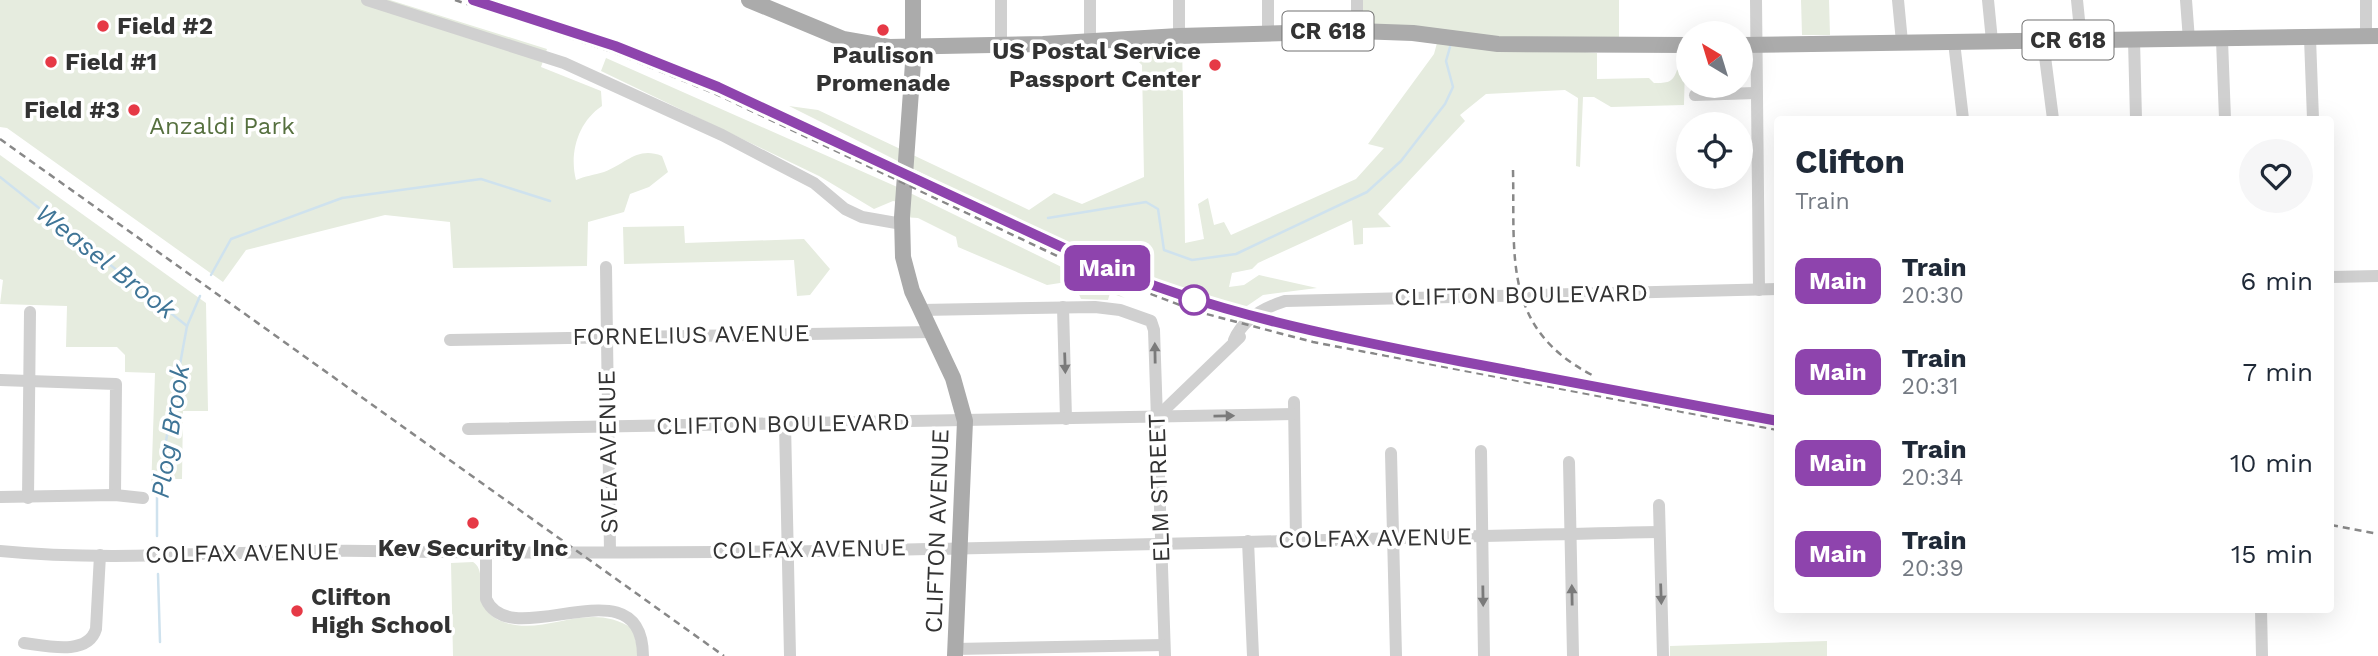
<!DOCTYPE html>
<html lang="en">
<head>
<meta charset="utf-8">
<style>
  body { margin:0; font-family:"Work Sans",sans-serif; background:#f6f6f7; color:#1f2937; height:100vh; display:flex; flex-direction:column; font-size:26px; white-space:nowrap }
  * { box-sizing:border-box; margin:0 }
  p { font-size:23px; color:#747a83 }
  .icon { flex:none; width:38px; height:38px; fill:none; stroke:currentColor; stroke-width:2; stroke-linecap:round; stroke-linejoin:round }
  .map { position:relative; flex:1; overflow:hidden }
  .panel { position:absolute; left:1774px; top:116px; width:560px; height:497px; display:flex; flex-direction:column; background:#fff; border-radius:7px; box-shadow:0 7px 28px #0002 }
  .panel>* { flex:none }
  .badge { padding:0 14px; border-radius:10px; font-size:24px; line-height:46px }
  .needle { width:46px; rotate:322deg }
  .controls { position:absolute; left:1676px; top:21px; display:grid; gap:14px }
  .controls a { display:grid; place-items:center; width:77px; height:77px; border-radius:50%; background:#fff; box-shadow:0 7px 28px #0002; font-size:35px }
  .map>.badge { position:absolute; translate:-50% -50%; box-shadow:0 0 0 4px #fff }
  .round { display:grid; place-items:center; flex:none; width:74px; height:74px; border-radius:37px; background:#f6f6f7 }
  .headline { display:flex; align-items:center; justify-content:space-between; height:119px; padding:0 21px }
  h1 { font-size:33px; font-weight:700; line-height:52px }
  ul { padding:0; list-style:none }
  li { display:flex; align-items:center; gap:21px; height:91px; padding:0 21px }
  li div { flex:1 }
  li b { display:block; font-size:26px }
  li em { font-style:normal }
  li .badge { min-width:77px; font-weight:700; text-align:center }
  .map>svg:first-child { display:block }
  .green { fill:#e6ecdf }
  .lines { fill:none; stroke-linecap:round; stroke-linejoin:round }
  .stream { stroke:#cfe2ee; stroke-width:2.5 }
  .minor { stroke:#d0d0d0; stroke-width:12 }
  .major { stroke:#ababab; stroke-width:16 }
  .rail { stroke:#888; stroke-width:2.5; stroke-dasharray:7 5; stroke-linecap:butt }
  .oneway { fill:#7a7a7a }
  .line-casing { stroke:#fff; stroke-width:16 }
  .line { stroke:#8e44ad; stroke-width:10 }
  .poi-dot { fill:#e63946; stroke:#fff; stroke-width:2.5 }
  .stop-dot { fill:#fff; stroke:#8e44ad; stroke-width:3.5 }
  .labels { text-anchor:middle; stroke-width:7; stroke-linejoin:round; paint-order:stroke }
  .shield { fill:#fff; stroke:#707070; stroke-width:2 }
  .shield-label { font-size:23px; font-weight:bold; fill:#333 }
  .poi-label { font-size:24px; font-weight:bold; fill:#333; stroke:#fff; text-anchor:start }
  .park-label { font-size:24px; fill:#56703f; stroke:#fff }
  .street-label { font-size:24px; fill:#333; stroke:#fff }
  .water-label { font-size:26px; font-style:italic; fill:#3f7597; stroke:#fff }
</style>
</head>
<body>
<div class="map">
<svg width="2378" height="656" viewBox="0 0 2378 656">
  <rect width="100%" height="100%" fill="#fff"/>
  <g class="green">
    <path d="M0,0h390l157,49 -6,18 60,24 1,15c-24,16 -33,47 -26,74 9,-4 18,-5 28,-8 22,-8 33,-26 58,-16l6,16 -19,15 -19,7 -6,18 -36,10 -1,44 -134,2 -3,-46 -65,-7 -139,35 -23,32 -216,-154 -7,-1z"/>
    <path d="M1359,0h260v38l-114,7 92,8v26l52,-1 5,5c13,0 19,0 23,-13l8,-5 -1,40 -73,2 -17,-10h-11l-3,70 -4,-1 2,-68 -13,-8 -79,4 -26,21 5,6 -87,93 13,13 -28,1v16l-9,1 -2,-25 -94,43 -6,6 -20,4 -3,14 15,-2 15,-10 58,13 -54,7 -19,13c-160,-47 -307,-128 -455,-202l29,4 211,100 25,-17 28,11 62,-27 -2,-112 -14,-13 -38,-11 92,-5 3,207 19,-4 -6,-35 10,-6 6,27 10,-3 7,13 125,-56 28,-31 -16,-4 66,-90 3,-11 -80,-12z"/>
    <polygon points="1801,0 1829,0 1830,35 1802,35"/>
    <polygon points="606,58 904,190 1125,298 1110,293 1108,300 1081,299 1073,281 1047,285 958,247 956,237 918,218 902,217 903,203 893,201 874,209 819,176 601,71"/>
    <polygon points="0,155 206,303 208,411 183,411 182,479 164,479 164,491 151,491 155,373 125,372 125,355 117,347 66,347 67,306 0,304 3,280 0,279"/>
    <polygon points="684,226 685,243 804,239 830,269 810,295 797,296 794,260 624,264 623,227"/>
    <path d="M473,562c17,10 -4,46 28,59 43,18 86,-23 132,8l6,27h-186l-2,-93z"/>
    <polygon points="1827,641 1827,656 1670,656 1670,646"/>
  </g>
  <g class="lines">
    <g class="stream">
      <polyline points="0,177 187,326 200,296"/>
      <polyline points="1048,218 1146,202 1158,209 1164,250 1192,260 1236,254 1367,192 1401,161 1445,104 1453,87 1446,61 1450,47"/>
      <polyline points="211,275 231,239 342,198 481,179 550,201"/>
      <polyline points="157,536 157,490 187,326"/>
      <polyline points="158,574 160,642"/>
    </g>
    <g class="minor">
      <polyline points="367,0 564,63 722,135 814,183 845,209 862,217 902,224"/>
      <polyline points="1090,0 1090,41"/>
      <polyline points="1756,0 1759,290"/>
      <polyline points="1898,0 1902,42"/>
      <polyline points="1988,0 1992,41"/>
      <polyline points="2077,0 2081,40"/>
      <polyline points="2186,0 2189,40"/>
      <polyline points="2366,0 2366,37"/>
      <polyline points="1357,31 1357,0"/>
      <polyline points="1268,33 1268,0"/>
      <polyline points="1179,36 1179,0"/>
      <polyline points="2310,38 2313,119"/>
      <polyline points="2134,40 2136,119"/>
      <polyline points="2222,40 2225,119"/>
      <polyline points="2043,41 2053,119"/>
      <polyline points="1954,42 1963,119"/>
      <polyline points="1001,45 1001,0"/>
      <polyline points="1695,95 1755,93"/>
      <polyline points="606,267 610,552"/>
      <polyline points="2331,277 2378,276"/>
      <polyline points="1063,307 1066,419"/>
      <polyline points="921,310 1095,307 1120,310 1151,321 1154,330 1165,656"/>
      <polyline points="450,340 932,332"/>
      <path d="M1234,340c9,-21 29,-32 51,-39l493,-12"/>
      <polyline points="0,380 116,384 115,495"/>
      <polyline points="1294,402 1296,540"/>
      <polyline points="1156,418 1240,337"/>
      <polyline points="785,424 790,656"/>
      <polyline points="468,429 1294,414"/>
      <polyline points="1481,451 1484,656"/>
      <polyline points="1391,453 1396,656"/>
      <polyline points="1569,462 1573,656"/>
      <polyline points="0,497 115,495 143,498"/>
      <polyline points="28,498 30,312"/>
      <polyline points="1659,505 1663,656"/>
      <polyline points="1248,541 1253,656"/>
      <path d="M0,551c122,12 245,-2 367,0 430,7 862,-10 1292,-19"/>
      <path d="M486,553v46c25,57 156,-40 157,57"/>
      <polyline points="2261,609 2262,656"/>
      <path d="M24,643c23,3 64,13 72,-14l4,-74"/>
      <polyline points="955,649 1164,645"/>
    </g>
    <g class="major">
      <polyline points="749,0 843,39 889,47 1043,44 1179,36 1357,31 1413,33 1498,44 1689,45"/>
      <polyline points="913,0 913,63 902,217 903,257 912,291 953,378 965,421 955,656"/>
      <polyline points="1741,45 2378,36"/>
    </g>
    <g class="rail">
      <polyline points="455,0 613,52 716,94 1074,264 1195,311 1313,342 1778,430"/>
      <polyline points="0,139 724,656"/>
      <path d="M1513,170c2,87 -11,158 79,205"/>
      <polyline points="1376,345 1447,353 1778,415"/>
      <polyline points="2331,525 2378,534"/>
    </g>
  </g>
  <defs><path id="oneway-solid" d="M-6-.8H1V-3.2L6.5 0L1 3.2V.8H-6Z" transform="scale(1.75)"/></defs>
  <g class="oneway">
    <use href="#oneway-solid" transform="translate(1155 353) rotate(-91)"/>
    <use href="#oneway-solid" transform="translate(1065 363) rotate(88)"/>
    <use href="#oneway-solid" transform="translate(1224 416) rotate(-1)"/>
    <use href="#oneway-solid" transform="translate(1661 594) rotate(88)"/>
    <use href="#oneway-solid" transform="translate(1572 595) rotate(-91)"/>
    <use href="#oneway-solid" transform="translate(1483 596) rotate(89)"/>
  </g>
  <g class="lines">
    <g class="line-casing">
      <path id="line" d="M473,0l142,46 103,41 378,176c117,50 239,74 363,98 107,20 213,40 319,60"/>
    </g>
    <use href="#line" class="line"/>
  </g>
  <g class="poi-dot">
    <circle cx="103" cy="26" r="7"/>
    <circle cx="883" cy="30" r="7"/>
    <circle cx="51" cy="62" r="7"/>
    <circle cx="1215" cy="65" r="7"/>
    <circle cx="134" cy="110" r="7"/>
    <circle cx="473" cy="523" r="7"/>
    <circle cx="297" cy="611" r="7"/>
  </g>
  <circle class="stop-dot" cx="1194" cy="300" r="14"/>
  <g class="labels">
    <g class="shield">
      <rect x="1282.5" y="11.5" width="91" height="39" rx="5"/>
      <rect x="2022.5" y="20.5" width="91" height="39" rx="5"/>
    </g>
    <g class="shield-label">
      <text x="1328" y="39">CR 618</text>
      <text x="2068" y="48">CR 618</text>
    </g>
    <g class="poi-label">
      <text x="117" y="34">Field #2</text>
      <text x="1201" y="59" text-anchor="end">US Postal Service<tspan x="1201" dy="28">Passport Center</tspan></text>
      <text x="883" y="63" text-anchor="middle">Paulison<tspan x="883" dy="28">Promenade</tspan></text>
      <text x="65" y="70">Field #1</text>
      <text x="120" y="118" text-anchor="end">Field #3</text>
      <text x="473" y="556" text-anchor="middle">Kev Security Inc</text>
      <text x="311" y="605">Clifton<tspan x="311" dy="28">High School</tspan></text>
    </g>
    <g class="park-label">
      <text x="222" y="134">Anzaldi Park</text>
    </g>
    <g class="street-label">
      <text transform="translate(1521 295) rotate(-1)" y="8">CLIFTON BOULEVARD</text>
      <text transform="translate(691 335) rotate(-1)" y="8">FORNELIUS AVENUE</text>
      <text transform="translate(783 424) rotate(-1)" y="8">CLIFTON BOULEVARD</text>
      <text transform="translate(608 452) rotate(-91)" y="8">SVEA AVENUE</text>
      <text transform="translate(1159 488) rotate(-92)" y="8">ELM STREET</text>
      <text transform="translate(937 531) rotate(-88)" y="8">CLIFTON AVENUE</text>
      <text transform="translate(1375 538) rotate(-1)" y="8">COLFAX AVENUE</text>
      <text transform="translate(809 549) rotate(-1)" y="8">COLFAX AVENUE</text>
      <text transform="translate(242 553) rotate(-1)" y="8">COLFAX AVENUE</text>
    </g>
    <g class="water-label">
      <text transform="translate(106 261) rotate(38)" y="9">Weasel Brook</text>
      <text transform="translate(170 431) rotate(-81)" y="9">Plog Brook</text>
    </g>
  </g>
</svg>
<div class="controls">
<a><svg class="needle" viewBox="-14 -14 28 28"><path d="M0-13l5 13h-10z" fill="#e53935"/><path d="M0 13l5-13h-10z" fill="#747a83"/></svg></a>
<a><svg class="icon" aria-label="locate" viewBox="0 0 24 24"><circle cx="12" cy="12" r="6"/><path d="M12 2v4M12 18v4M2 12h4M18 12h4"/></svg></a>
</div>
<b class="badge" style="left:1107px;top:268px;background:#8e44ad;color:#fff">Main</b>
<section class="panel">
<div class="headline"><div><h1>Clifton</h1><p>Train</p></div><a class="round"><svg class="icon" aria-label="heart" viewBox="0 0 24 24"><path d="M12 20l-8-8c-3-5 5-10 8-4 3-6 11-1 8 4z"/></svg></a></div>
<ul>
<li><span class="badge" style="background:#8e44ad;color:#fff">Main</span><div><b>Train</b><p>20:30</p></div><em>6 min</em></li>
<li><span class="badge" style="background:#8e44ad;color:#fff">Main</span><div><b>Train</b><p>20:31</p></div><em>7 min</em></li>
<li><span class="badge" style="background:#8e44ad;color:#fff">Main</span><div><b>Train</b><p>20:34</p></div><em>10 min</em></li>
<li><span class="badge" style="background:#8e44ad;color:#fff">Main</span><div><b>Train</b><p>20:39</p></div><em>15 min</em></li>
</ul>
</section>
</div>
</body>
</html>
